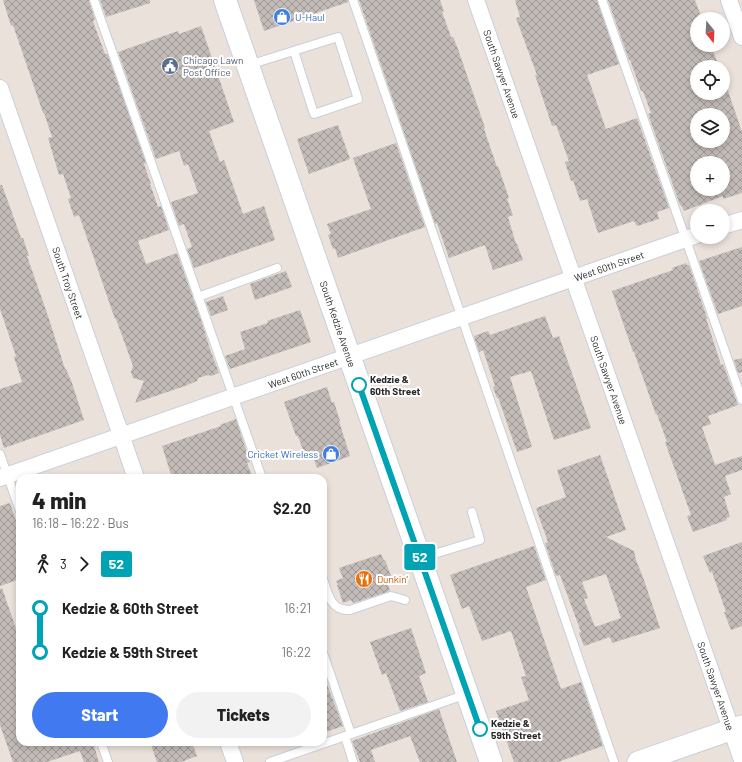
<!DOCTYPE html>
<html lang="en">
<head>
<meta charset="utf-8">
<style>
  body { margin:0; font-family:Barlow,sans-serif; background:#f2f2f2; color:#222; height:100vh; display:flex; flex-direction:column; font-size:15px; white-space:nowrap }
  * { box-sizing:border-box; margin:0 }
  p { font-size:13px; color:#767676 }
  .icon { flex:none; width:22px; height:22px; fill:none; stroke:currentColor; stroke-width:2; stroke-linecap:round; stroke-linejoin:round }
  .map { position:relative; flex:1; overflow:hidden }
  .details { position:absolute; left:16px; top:474px; width:311px; height:272px; display:flex; flex-direction:column; background:#fff; border-radius:12px; box-shadow:0 2px 6px #0003 }
  .details>* { flex:none }
  .badge { padding:0 8px; border-radius:3px; font-size:14px; line-height:26px }
  .needle { width:26px; rotate:162deg }
  .tools { position:absolute; left:690px; top:12px; display:grid; gap:8px }
  .tools a { display:grid; place-items:center; width:40px; height:40px; border-radius:50%; background:#fff; box-shadow:0 2px 6px #0003; font-size:20px }
  .map>.badge { position:absolute; translate:-50% -50%; box-shadow:0 0 0 2px #fff }
  .legs { display:flex; align-items:center; gap:6px; height:44px; padding:0 16px; font-size:13px }
  .legs p { margin-inline-start:auto }
  .overview { display:flex; align-items:center; justify-content:space-between; height:68px; padding:0 16px }
  h1 { font-size:22px; font-weight:800; line-height:30px }
  .button { display:flex; gap:8px; margin-top:auto; padding:8px 16px }
  .button a { flex:1; height:46px; border-radius:24px; background:#417af0; color:#fff; font-size:16px; font-weight:800; line-height:46px; text-align:center }
  .button a+a { background:#f2f2f2; color:#222 }
  ul { padding:0 16px; list-style:none }
  li { display:flex; align-items:center; gap:14px; height:44px; font-size:15px }
  li i { display:grid; place-items:center; width:6px; height:100%; margin:0 5px; background:currentColor }
  li i::after { content:''; width:10px; height:10px; margin:-5px; border:3px solid; border-radius:50%; background:#fff }
  li p { margin-inline-start:auto }
  li:first-child i { background:linear-gradient(#0000 50%,currentColor 0) }
  li:last-child i { background:linear-gradient(currentColor 50%,#0000 0) }
  .map>svg:first-child { display:block }
  .building { fill:url(#building-cross-hatch); fill-rule:evenodd }
  .lines { fill:none; stroke-linecap:round; stroke-linejoin:round }
  .service-casing { stroke:#c9cfda; stroke-width:10 }
  .minor-casing { stroke:#c9cfda; stroke-width:18 }
  .tertiary-casing { stroke:#c9cfda; stroke-width:23 }
  .secondary-casing { stroke:#c9cfda; stroke-width:24 }
  .service { stroke:#fff; stroke-width:8 }
  .minor { stroke:#fff; stroke-width:16 }
  .tertiary { stroke:#fff; stroke-width:21 }
  .secondary { stroke:#fff; stroke-width:22 }
  .line-1-casing { stroke:#fff; stroke-width:9 }
  .line-1 { stroke:#00a3b4; stroke-width:6 }
  .stop-1-dot { fill:#fff; stroke:#00a3b4; stroke-width:2 }
  .labels { text-anchor:middle; stroke-width:4; stroke-linejoin:round; paint-order:stroke }
  .shop-label { font-size:10px; fill:#366cbe; stroke:#fff; text-anchor:start }
  .service-label { font-size:10px; fill:#4e5e75; stroke:#fff; text-anchor:start }
  .street-label { font-size:10px; fill:#282828; stroke:#fff }
  .stop-label { font-size:10px; font-weight:bold; fill:#282828; stroke:#fff; text-anchor:start }
  .food-label { font-size:10px; fill:#c56008; stroke:#fff; text-anchor:start }
</style>
</head>
<body>
<div class="map">
<svg width="742" height="762" viewBox="0 0 742 762">
  <defs>
    <pattern id="building-cross-hatch" width="8" height="8" patternUnits="userSpaceOnUse"><rect width="8" height="8" fill="#c2bbb7"/><path d="M0 0l8 8M0 8l8-8" fill="none" stroke="#9e9895"/></pattern>
  </defs>
  <rect width="100%" height="100%" fill="#eae1db"/>
  <g class="building">
    <polygon points="3,0 89,0 95,20 93,21 95,27 105,54 107,54 108,55 146,163 144,164 151,184 150,184 158,207 161,206 169,230 138,241 146,264 177,253 201,320 210,349 219,373 211,376 208,375 198,378 197,381 185,386 135,403 144,381 133,378 131,372 133,366 116,319 115,319 79,215 74,217 68,199 71,198 63,174 59,175 48,138 52,137 44,113 43,113 13,25 11,26"/>
    <polygon points="100,0 150,0 150,3 106,17"/>
    <polygon points="254,0 348,0 348,2 264,31"/>
    <polygon points="359,0 440,0 444,11 442,12 451,37 453,37 458,49 485,128 484,129 497,167 498,166 509,198 507,199 513,215 508,217 516,244 517,244 523,260 493,270 485,245 449,258 437,223 435,224"/>
    <polygon points="515,0 597,0 619,64 587,75 606,129 637,118 669,208 657,212 659,219 637,226 634,221 598,233 587,199 580,201 573,180 571,181 565,162 569,161 556,125 552,126 535,75 537,75 516,18 520,17"/>
    <path d="M608,0h87l7,19h-5v26h14l8,22h-22v26h26v-11h2l17,50v61l-19,6v-3l-39,15 -3,-6h-1l-32,-91 3,-1 -8,-22h-2l-7,-20 -4,-11h-1zM697,115h26v26h-26zM697,163h26v26h-26z"/>
    <polygon points="201,26 234,122 209,131 220,162 224,160 243,214 264,206 275,240 194,268 187,249 192,247 184,224 179,226 171,202 198,193 188,164 184,166 179,151 156,159 118,52 178,31 179,34"/>
    <polygon points="338,125 350,159 309,174 297,139"/>
    <polygon points="396,143 425,227 338,258 335,248 333,249 328,235 331,234 327,224 371,209 353,158"/>
    <polygon points="0,185 2,185 21,238 23,238 29,256 27,256 48,316 65,369 66,369 72,383 84,420 4,448 0,435 0,389 22,382 14,357 16,356 0,309"/>
    <polygon points="742,247 742,306 718,314 699,261"/>
    <polygon points="686,263 687,265 689,265 707,318 706,318 721,365 723,364 738,405 708,416 711,424 702,427 715,465 742,456 742,470 725,476 731,494 724,497 730,517 726,518 727,520 693,532 687,516 691,515 665,442 667,442 657,414 656,415 634,352 633,352 612,291 673,270 672,268"/>
    <polygon points="286,271 292,287 255,300 250,284"/>
    <polygon points="223,296 228,310 211,316 206,302"/>
    <polygon points="300,310 311,342 230,369 225,356 245,349 240,332 268,323 267,321"/>
    <polygon points="545,316 553,338 559,336 591,428 554,440 531,371 510,377 532,447 517,452 498,397 497,398 493,387 495,386 483,350 479,352 474,336 488,331 490,335"/>
    <polygon points="742,358 742,372 738,373 734,360"/>
    <polygon points="327,387 332,403 334,402 340,421 339,421 350,456 317,468 311,451 304,453 298,436 296,436 284,402"/>
    <polygon points="236,419 250,462 247,463 253,478 172,478 162,446 221,426 220,425"/>
    <path d="M600,455l26,75 -20,7 28,14 2,9 8,20 16,48 -48,15 -2,-6 -26,9 -5,-13 2,-1 -21,-57 -4,1 -11,-33 3,-1 -12,-34 30,-11 -9,-27zM606,574l15,44 -26,9 -11,-28 4,-1 -6,-16z"/>
    <polygon points="10,503 20,533 20,579 0,586 0,506"/>
    <polygon points="742,542 742,626 731,630 724,612 726,612 712,572 710,573 703,556"/>
    <polygon points="534,546 546,580 526,587 561,689 581,682 603,746 558,762 514,762 496,711 529,700 521,677 526,676 511,631 482,641 469,606 462,609 450,575"/>
    <polygon points="381,554 384,561 385,560 391,576 386,579 390,591 353,603 351,600 343,603 337,585 338,585 336,581 343,578 339,568"/>
    <polygon points="2,588 20,640 20,742 96,742 96,745 94,746 99,762 84,762 80,751 47,762 13,762 0,725 0,589"/>
    <polygon points="411,628 426,673 419,676 428,702 400,711 386,673 382,675 370,642"/>
    <polygon points="323,679 325,679 343,726 323,733"/>
    <polygon points="439,709 457,762 420,762 410,736 371,750 375,762 360,762 352,741"/>
    <polygon points="150,742 192,742 197,756 181,762 157,762"/>
  </g>
  <g class="lines">
    <g class="service-casing">
      <g id="service">
        <polyline points="94,0 262,478"/>
        <polyline points="353,0 614,762"/>
        <polyline points="602,0 742,400"/>
        <polyline points="249,65 338,37 358,99 314,114 294,51"/>
        <polyline points="198,297 277,268"/>
        <polyline points="0,454 20,511"/>
        <polyline points="421,558 480,540 472,512"/>
        <path d="M323,579c5,14 7,32 27,31l41,-14 14,4"/>
        <polyline points="323,653 351,734"/>
        <polyline points="345,736 353,762"/>
        <polyline points="101,742 108,762"/>
        <polyline points="270,762 467,694"/>
      </g>
    </g>
    <g class="minor-casing">
      <g id="minor">
        <polyline points="476,0 742,760"/>
        <polyline points="729,0 742,37"/>
        <polyline points="0,88 136,478"/>
        <polyline points="723,226 742,220"/>
        <polyline points="0,478 697,235"/>
        <polyline points="228,742 235,762"/>
      </g>
    </g>
    <g class="tertiary-casing">
      <polyline id="tertiary" points="638,762 742,726"/>
    </g>
    <g class="secondary-casing">
      <polyline id="secondary" points="225,0 491,762"/>
    </g>
    <use href="#service" class="service"/>
    <use href="#minor" class="minor"/>
    <use href="#tertiary" class="tertiary"/>
    <use href="#secondary" class="secondary"/>
  </g>
  <g class="lines">
    <g class="line-1-casing">
      <polyline id="line-1" points="359,385 480,729"/>
    </g>
    <use href="#line-1" class="line-1"/>
  </g>
  <defs>
    <g id="shop-disc" transform="scale(0.9)"><circle r="9.5" fill="#3f7fe0" stroke="#fff"/><path d="M-5-2.5h2.3a2.7 3.5 0 0 1 5.4 0H5L5.5 6h-11ZM-1.5-2.5h3a1.5 2.3 0 0 0-3 0Z" fill="#fff"/></g>
    <g id="civic-disc" transform="scale(0.9)"><circle r="9.5" fill="#5c6f8a" stroke="#fff"/><path d="M-.6-6.5H3V-4.5H.6V-3L4-1V1h2V6H-6V1h2V-1L-.6-3ZM-1.2 2.5V6h2.4V2.5Z" fill="#fff"/></g>
    <g id="restaurant-disc" transform="scale(0.9)"><circle r="9.5" fill="#e8710a" stroke="#fff"/><path d="M-5-6h1v4h1v-4h1v4h1v-4h1v5L-1.5 .5V6h-2V.5L-5-1ZM5-6V6H3V1.5H1.5Q1.5-4 5-6Z" fill="#fff"/></g>
  </defs>
  <g fill-rule="evenodd">
    <use href="#shop-disc" x="282" y="17"/>
    <use href="#civic-disc" x="170" y="66"/>
    <use href="#shop-disc" x="331" y="454"/>
    <use href="#restaurant-disc" x="364" y="579"/>
  </g>
  <g class="stop-1-dot">
    <circle cx="359" cy="385" r="7"/>
    <circle cx="480" cy="729" r="7"/>
  </g>
  <g class="labels">
    <g class="shop-label">
      <text x="295" y="21">U-Haul</text>
      <text x="318" y="458" text-anchor="end">Cricket Wireless</text>
    </g>
    <g class="service-label">
      <text x="183" y="64">Chicago Lawn<tspan x="183" dy="12">Post Office</tspan></text>
    </g>
    <g class="street-label">
      <text transform="translate(502 74) rotate(71)" y="4">South Sawyer Avenue</text>
      <text transform="translate(609 266) rotate(-19)" y="4">West 60th Street</text>
      <text transform="translate(68 283) rotate(71)" y="4">South Troy Street</text>
      <text transform="translate(338 324) rotate(71)" y="4">South Kedzie Avenue</text>
      <text transform="translate(303 373) rotate(-19)" y="4">West 60th Street</text>
      <text transform="translate(609 380) rotate(71)" y="4">South Sawyer Avenue</text>
      <text transform="translate(716 686) rotate(71)" y="4">South Sawyer Avenue</text>
    </g>
    <g class="stop-label">
      <text x="370" y="383">Kedzie &amp;<tspan x="370" dy="12">60th Street</tspan></text>
      <text x="491" y="727">Kedzie &amp;<tspan x="491" dy="12">59th Street</tspan></text>
    </g>
    <g class="food-label">
      <text x="377" y="583">Dunkin'</text>
    </g>
  </g>
</svg>
<div class="tools">
<a><svg class="needle" viewBox="-14 -14 28 28"><path d="M0-13l5 13h-10z" fill="#e53935"/><path d="M0 13l5-13h-10z" fill="#767676"/></svg></a>
<a><svg class="icon" aria-label="locate" viewBox="0 0 24 24"><circle cx="12" cy="12" r="6"/><path d="M12 2v4M12 18v4M2 12h4M18 12h4"/></svg></a>
<a><svg class="icon" aria-label="layers" viewBox="0 0 24 24"><path d="M12 4l9 5-9 5-9-5zM3 14l9 5 9-5"/></svg></a>
<a>+</a>
<a>−</a>
</div>
<b class="badge" style="left:420px;top:557px;background:#00a3b4;color:#fff">52</b>
<section class="details">
<div class="overview"><div><h1>4 min</h1><p>16:18 – 16:22 · Bus</p></div><b>$2.20</b></div>
<div class="legs"><svg class="icon" aria-label="walk" viewBox="0 0 24 24"><circle cx="13" cy="4" r="2"/><path d="M13 8l-2 6 4 7M11 14l-3 7M7 12l3-4h3l4 4"/></svg>3<svg class="icon" aria-label="forward" viewBox="0 0 24 24"><path d="M9 5l7 7-7 7"/></svg><b class="badge" style="background:#00a3b4;color:#fff">52</b></div>
<ul>
<li><i style="color:#00a3b4"></i><b>Kedzie &amp; 60th Street</b><p>16:21</p></li>
<li><i style="color:#00a3b4"></i><b>Kedzie &amp; 59th Street</b><p>16:22</p></li>
</ul>
<div class="button"><a>Start</a><a>Tickets</a></div>
</section>
</div>
</body>
</html>
